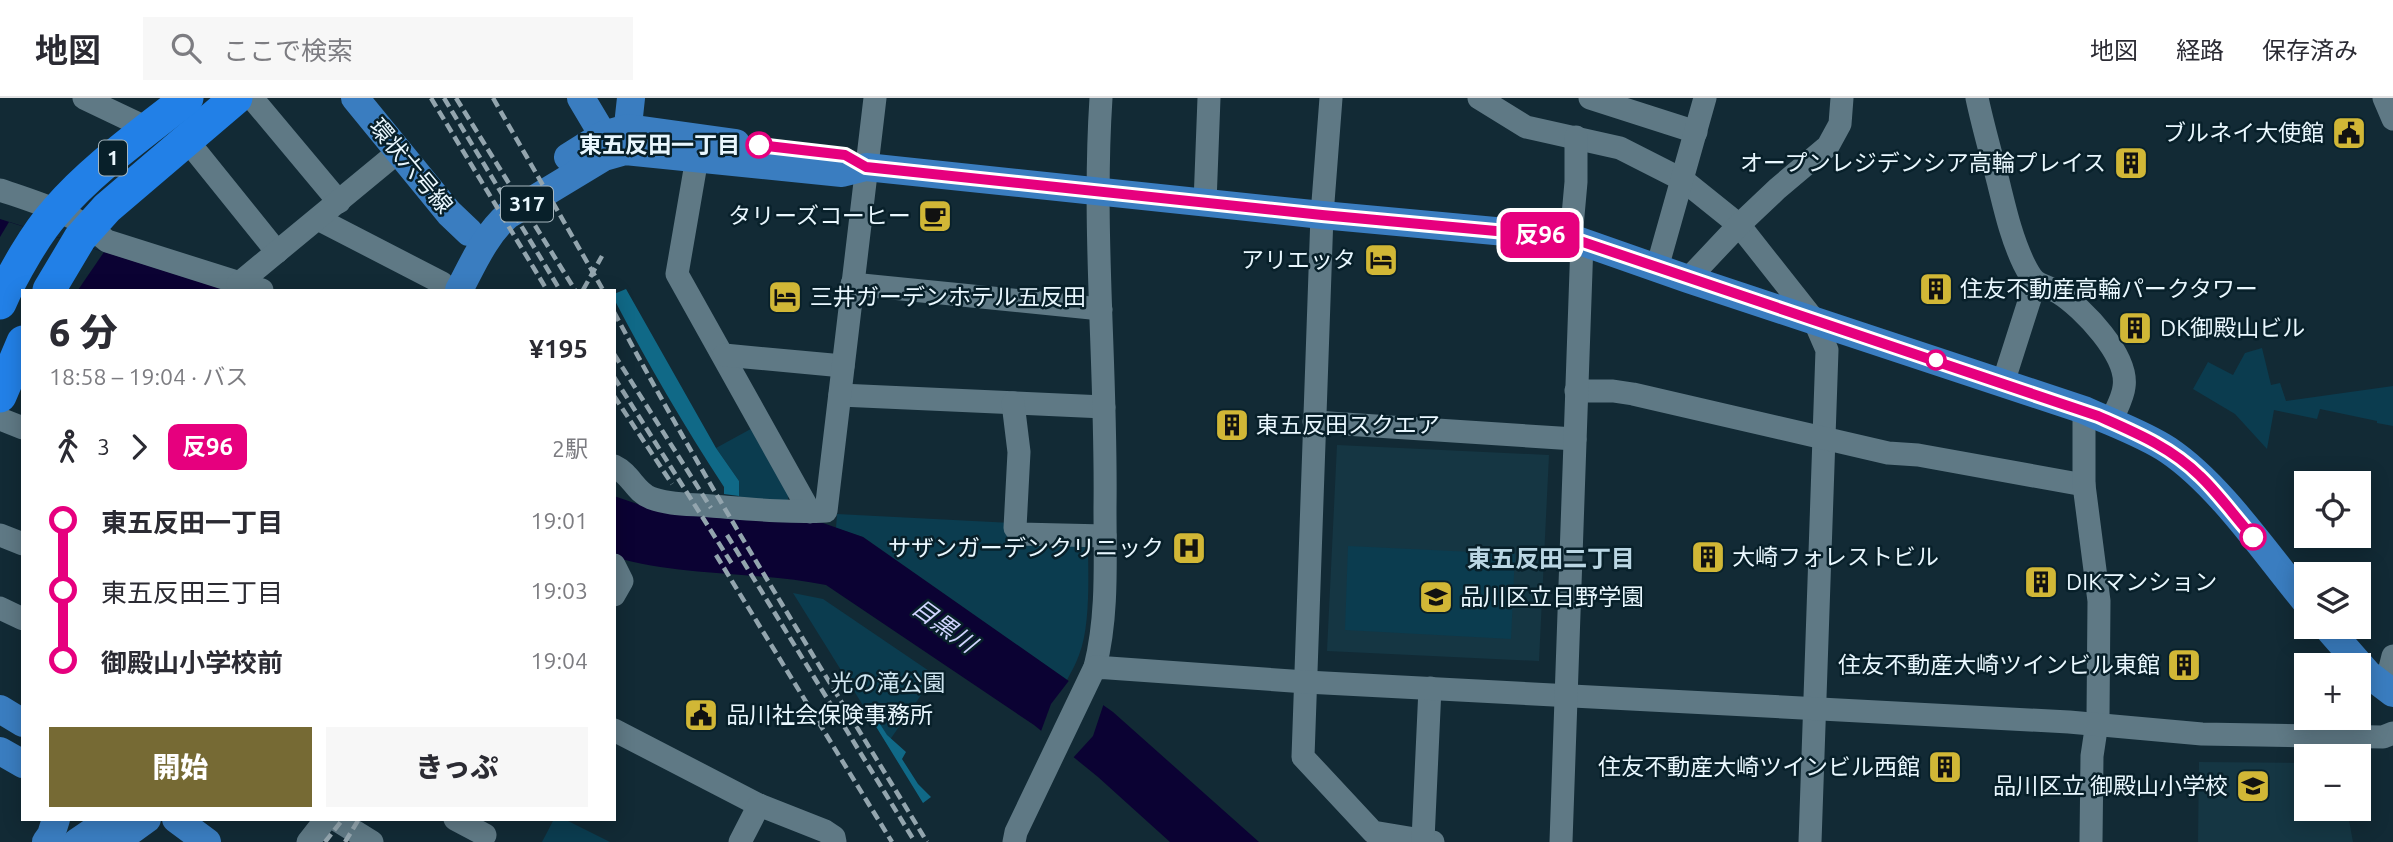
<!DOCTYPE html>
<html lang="ja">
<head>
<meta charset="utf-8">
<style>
  body { margin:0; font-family:Ubuntu,"Noto Sans JP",sans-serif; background:#f7f7f7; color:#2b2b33; height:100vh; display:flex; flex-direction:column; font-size:26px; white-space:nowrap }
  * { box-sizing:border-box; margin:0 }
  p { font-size:23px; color:#7c7c81 }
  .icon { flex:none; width:38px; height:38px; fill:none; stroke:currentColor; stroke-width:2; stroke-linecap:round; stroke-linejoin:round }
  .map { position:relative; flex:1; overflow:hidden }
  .sheet { position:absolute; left:21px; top:191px; width:595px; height:532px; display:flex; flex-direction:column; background:#fff; border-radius:0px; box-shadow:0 4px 18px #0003 }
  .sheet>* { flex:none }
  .badge { padding:0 14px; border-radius:10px; font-size:24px; line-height:46px }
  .fabs { position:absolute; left:2294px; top:373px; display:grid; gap:14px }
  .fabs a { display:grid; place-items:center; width:77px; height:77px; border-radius:0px; background:#fff; box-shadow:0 4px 18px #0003; font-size:35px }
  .map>.badge { position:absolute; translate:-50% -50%; box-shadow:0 0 0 4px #fff }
  .legs { display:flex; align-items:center; gap:10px; height:77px; padding:0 28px; font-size:23px }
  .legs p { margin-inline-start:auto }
  .summary { display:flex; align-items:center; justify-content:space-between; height:119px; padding:0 28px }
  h1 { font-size:38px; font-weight:800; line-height:52px }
  .action { display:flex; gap:14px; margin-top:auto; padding:14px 28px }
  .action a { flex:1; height:80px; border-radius:0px; background:#766a34; color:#fff; font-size:28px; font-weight:800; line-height:80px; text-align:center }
  .action a+a { background:#f7f7f7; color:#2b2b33 }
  ul { padding:0 28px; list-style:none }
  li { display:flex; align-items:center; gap:24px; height:70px; font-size:26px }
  li i { display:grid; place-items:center; width:10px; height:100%; margin:0 9px; background:currentColor }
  li i::after { content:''; width:18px; height:18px; margin:-9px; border:5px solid; border-radius:50%; background:#fff }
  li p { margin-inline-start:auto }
  li:first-child i { background:linear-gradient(#0000 50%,currentColor 0) }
  li:last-child i { background:linear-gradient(currentColor 50%,#0000 0) }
  header { display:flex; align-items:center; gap:42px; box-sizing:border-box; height:98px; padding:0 35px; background:#fff; border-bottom:2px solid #e1e1e2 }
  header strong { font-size:33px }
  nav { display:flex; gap:38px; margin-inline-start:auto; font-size:24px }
  .search { width:490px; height:63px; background:#f7f7f7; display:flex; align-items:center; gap:18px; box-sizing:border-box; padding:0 24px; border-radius:0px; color:#7c7c81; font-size:26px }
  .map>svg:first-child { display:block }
  .built { fill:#153643 }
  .green { fill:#0b3c4f }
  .forest { fill:#106987 }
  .water { fill:#0b0233 }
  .pier { fill:#122a35 }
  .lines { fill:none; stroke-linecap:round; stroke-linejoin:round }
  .minor { stroke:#5f7985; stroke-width:23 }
  .major { stroke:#3a7dc0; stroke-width:28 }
  .highway { stroke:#2280e7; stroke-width:33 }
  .rail { stroke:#93a5ae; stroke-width:4.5; stroke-dasharray:10 5; stroke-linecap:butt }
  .line-1-casing { stroke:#fff; stroke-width:16 }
  .line-1 { stroke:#e6007e; stroke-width:10 }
  .stop-1-dot { fill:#fff; stroke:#e6007e; stroke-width:3.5 }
  .labels { text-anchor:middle; stroke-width:5; stroke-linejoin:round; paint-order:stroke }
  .shield { fill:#08202a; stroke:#a6b6be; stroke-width:2 }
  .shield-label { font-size:21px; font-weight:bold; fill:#e9f7fe }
  .poi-label { font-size:23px; fill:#e9f7fe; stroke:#08202a; text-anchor:end }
  .stop-label { font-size:23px; font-weight:bold; fill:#e9f7fe; stroke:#08202a; text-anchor:end }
  .street-label { font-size:23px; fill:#e9f7fe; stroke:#08202a }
  .park-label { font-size:23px; fill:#cfe5f0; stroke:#08202a }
  .neighbourhood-label { font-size:24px; font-weight:bold; fill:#bad6e3; stroke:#08202a }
  .water-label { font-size:24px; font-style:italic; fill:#d0d4fe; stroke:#08202a }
</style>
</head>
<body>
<header>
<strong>地図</strong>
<div class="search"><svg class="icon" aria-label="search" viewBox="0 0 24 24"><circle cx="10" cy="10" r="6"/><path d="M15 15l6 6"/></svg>ここで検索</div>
<nav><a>地図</a><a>経路</a><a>保存済み</a></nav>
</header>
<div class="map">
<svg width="2393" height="744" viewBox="0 0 2393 744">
  <rect width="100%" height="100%" fill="#122a35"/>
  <g class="built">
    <polygon points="1337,347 1549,357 1539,563 1327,553"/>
    <polygon points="2199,664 2306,665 2306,710 2347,711 2353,744 2198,744"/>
  </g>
  <g class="green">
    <polygon points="2262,250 2271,287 2280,285 2286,303 2393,288 2393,328 2377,325 2377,323 2320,311 2317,321 2274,312 2267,351 2235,316 2193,291 2208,264 2233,277 2245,255"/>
    <polygon points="758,327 790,387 787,408 738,405 739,383 716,350"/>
    <path d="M837,416l175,9 76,17c0,33 3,85 -9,115 -3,9 -8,17 -12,25l-204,-143 -27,-9z"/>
    <polygon points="1348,448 1515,456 1511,541 1345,532"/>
    <polygon points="793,495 823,501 935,577 887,646"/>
    <polygon points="554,721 564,721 610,744 542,744"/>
  </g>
  <g class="forest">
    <path d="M626,191l90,159 23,33v15l-15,-2v-7c-40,-61 -76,-123 -110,-188v-5z"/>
    <polygon points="867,606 887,637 906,654 902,661 918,686 931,699 923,705 864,609"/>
  </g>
  <g class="water">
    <polygon points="0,121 225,192 24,192 0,185"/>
    <path d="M614,398l38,13 171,14 40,14 250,175 146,130h-89l-72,-65 -64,-52 -208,-140c-70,-14 -143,-8 -212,-28z"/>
  </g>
  <g class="pier">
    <polygon points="9,124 104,154 78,192 24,192 0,185 0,139"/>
    <polygon points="1071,580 1104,605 1093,638 1072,661 1040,636 1051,606"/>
  </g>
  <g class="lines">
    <g class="minor">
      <polyline points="84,0 149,31"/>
      <polyline points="252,0 339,104"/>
      <polyline points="1331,0 1322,117 1303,659 1373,734 1433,744"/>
      <polyline points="1479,0 1526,29 1620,50 1683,82 1739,127 1814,222 1827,252 1810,744"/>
      <polyline points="1590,0 1696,34"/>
      <path d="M1977,0c6,28 14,56 21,83 7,28 13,56 26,83 13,26 14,16 35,29 24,15 70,63 65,94 -1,11 -9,24 -13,35"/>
      <polyline points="2384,0 2393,21"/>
      <polyline points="186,41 277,154"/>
      <polyline points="697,60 677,176 810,414"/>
      <path d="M0,92c38,13 77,24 107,51l155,49"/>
      <polyline points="1205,105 1209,0"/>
      <polyline points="318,121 442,185"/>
      <polyline points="1571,140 1576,84 1576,39"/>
      <polyline points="1657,170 1705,0"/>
      <polyline points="1688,181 1739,127 1777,91 1828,48 1840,26 1842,0"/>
      <polyline points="238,186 398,54"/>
      <polyline points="852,186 1101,211"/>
      <polyline points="724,257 843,268"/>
      <polyline points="2003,285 2035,185"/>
      <polyline points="1576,293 1613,293 1633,296 1888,355 1918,357 2084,387"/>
      <polyline points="840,297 1104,309"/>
      <polyline points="1013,305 1019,354 1015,430 1020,436 1105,438"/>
      <polyline points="2084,312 2084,387 2099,503 2098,618 2092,658 2091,744"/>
      <polyline points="0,321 23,330"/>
      <polyline points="1314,324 1575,341"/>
      <path d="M614,368c17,8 21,26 37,32 18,7 40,6 60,8 38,3 77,7 115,5l49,-413"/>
      <polyline points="0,437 23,446"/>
      <polyline points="614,467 622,483 614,497"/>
      <polyline points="0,510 23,521"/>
      <path d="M1095,569c13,-51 10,-106 10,-159 2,-137 -13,-273 -4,-410"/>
      <polyline points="2385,590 2393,558"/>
      <polyline points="614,632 759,707"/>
      <polyline points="335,721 372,744"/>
      <polyline points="455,721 485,737"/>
      <polyline points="1423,742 1430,590"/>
      <polyline points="308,744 326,721"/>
      <polyline points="740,744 759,707 825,733 834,739 835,744"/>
      <polyline points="1014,744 1016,734 1095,569 1306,584 2069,624 2202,636 2383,639 2393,635"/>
      <polyline points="1561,744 1582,144"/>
    </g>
    <g class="major">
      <polyline points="355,0 449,115 469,134"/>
      <polyline points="581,0 603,37 617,47"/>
      <polyline points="626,46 631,0"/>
      <polyline points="568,59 603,37 628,30 736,45"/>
      <path d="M459,192c14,-26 26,-55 49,-75l96,-58 21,-6 217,22 24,-6 456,48 249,23 117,41 396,131c28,13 58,23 84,40 52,35 98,104 138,152"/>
      <polyline points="2326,528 2368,576 2393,595"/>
      <polyline points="0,611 23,625"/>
      <polyline points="0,653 23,666"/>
      <polyline points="176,721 207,744"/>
      <polyline points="46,744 51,737 56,721"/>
      <polyline points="77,744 111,721"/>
      <polyline points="115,744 147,721"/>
    </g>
    <g class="highway">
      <polyline points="49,192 80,140 107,110 236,0"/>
      <path d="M0,205c12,-28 36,-70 56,-92 37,-43 86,-77 131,-113"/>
      <polyline points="0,298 23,244"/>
    </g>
    <g class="rail">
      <polyline points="431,0 547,192"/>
      <polyline points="444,0 560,192"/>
      <polyline points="456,0 575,192"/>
      <polyline points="493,0 603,192"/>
      <polyline points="583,192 602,158"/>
      <path d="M614,214c97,182 207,355 313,530"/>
      <polyline points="614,256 711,410"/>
      <polyline points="614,279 732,466"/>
      <polyline points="614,298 672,386"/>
      <polyline points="727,437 915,744"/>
      <polyline points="716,457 892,744"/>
      <polyline points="325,744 343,721"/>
      <polyline points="345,744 359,721"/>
    </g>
  </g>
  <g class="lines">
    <g class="line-1-casing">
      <path id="line-1" d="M759,47l86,10 21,12 456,48 249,23 527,178c36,16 73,31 102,60 19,18 35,41 53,61"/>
    </g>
    <use href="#line-1" class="line-1"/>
  </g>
  <defs>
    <g id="civic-square" transform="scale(1.75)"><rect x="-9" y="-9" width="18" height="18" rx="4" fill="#d1b736" stroke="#08202a"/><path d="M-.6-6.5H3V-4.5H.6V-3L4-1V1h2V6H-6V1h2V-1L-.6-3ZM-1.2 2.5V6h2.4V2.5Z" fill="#111"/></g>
    <g id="building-square" transform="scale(1.75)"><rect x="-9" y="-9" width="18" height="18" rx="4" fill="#d1b736" stroke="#08202a"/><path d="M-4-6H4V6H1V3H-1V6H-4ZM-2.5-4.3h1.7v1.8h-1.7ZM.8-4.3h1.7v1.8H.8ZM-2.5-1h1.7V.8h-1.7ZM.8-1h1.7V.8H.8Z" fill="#111"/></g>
    <g id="cafe-square" transform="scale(1.75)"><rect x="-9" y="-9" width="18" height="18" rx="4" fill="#d1b736" stroke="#08202a"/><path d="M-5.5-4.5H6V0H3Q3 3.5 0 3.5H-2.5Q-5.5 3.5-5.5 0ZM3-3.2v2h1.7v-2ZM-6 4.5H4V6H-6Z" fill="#111"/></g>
    <g id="hotel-square" transform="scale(1.75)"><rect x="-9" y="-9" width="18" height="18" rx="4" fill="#d1b736" stroke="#08202a"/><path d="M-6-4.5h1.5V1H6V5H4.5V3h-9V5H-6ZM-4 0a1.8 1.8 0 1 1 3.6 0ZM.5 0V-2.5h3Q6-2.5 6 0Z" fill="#111"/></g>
    <g id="hospital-square" transform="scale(1.75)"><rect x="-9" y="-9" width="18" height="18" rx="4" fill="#d1b736" stroke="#08202a"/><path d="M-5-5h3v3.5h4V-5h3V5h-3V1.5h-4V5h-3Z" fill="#111"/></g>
    <g id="school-square" transform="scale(1.75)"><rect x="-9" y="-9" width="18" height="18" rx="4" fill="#d1b736" stroke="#08202a"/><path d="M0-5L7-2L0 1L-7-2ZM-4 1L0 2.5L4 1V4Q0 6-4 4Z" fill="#111"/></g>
  </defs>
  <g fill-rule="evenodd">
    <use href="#civic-square" x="2349" y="35"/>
    <use href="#building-square" x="2131" y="65"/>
    <use href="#cafe-square" x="935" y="118"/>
    <use href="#hotel-square" x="1381" y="162"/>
    <use href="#building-square" x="1936" y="191"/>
    <use href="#hotel-square" x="785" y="199"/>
    <use href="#building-square" x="2135" y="230"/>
    <use href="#building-square" x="1232" y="327"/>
    <use href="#hospital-square" x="1189" y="450"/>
    <use href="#building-square" x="1708" y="459"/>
    <use href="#building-square" x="2041" y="484"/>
    <use href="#school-square" x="1436" y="499"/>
    <use href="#building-square" x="2184" y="567"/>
    <use href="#civic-square" x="701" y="617"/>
    <use href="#building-square" x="1945" y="669"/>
    <use href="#school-square" x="2253" y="688"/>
  </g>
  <g class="stop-1-dot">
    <circle cx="759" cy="47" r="12"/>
    <circle cx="1936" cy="262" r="9"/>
    <circle cx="2253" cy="439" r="12"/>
  </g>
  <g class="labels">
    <g class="shield">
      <rect x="99" y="42.5" width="28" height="35" rx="5"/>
      <rect x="501" y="88.5" width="52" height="35" rx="5"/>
    </g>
    <g class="shield-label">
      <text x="113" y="67">1</text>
      <text x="527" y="113">317</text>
    </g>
    <g class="poi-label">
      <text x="2324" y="43">ブルネイ大使館</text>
      <text x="2106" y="73">オープンレジデンシア高輪プレイス</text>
      <text x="911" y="126">タリーズコーヒー</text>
      <text x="1356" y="170">アリエッタ</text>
      <text x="1960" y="199" text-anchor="start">住友不動産高輪パークタワー</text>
      <text x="810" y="207" text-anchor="start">三井ガーデンホテル五反田</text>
      <text x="2160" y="238" text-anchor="start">DK御殿山ビル</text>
      <text x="1256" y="335" text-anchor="start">東五反田スクエア</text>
      <text x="1164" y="458">サザンガーデンクリニック</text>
      <text x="1732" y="467" text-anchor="start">大崎フォレストビル</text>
      <text x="2066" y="492" text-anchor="start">DIKマンション</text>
      <text x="1460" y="507" text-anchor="start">品川区立日野学園</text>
      <text x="2160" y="575">住友不動産大崎ツインビル東館</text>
      <text x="726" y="625" text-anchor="start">品川社会保険事務所</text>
      <text x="1920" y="677">住友不動産大崎ツインビル西館</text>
      <text x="2228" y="696">品川区立 御殿山小学校</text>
    </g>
    <g class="stop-label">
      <text x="740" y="55">東五反田一丁目</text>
    </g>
    <g class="street-label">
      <text transform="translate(411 68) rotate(50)" y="8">環状六号線</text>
    </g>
    <g class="park-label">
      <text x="888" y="593">光の滝公園</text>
    </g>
    <g class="neighbourhood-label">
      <text x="1551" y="469">東五反田二丁目</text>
    </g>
    <g class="water-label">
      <text transform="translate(944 528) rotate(36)" y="8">目黒川</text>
    </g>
  </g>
</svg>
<div class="fabs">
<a><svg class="icon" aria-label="locate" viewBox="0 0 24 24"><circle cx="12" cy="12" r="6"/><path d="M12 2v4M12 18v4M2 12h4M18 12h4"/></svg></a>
<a><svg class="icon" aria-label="layers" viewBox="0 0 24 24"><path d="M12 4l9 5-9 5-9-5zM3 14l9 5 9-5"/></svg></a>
<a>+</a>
<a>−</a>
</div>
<b class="badge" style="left:1540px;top:137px;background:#e6007e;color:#fff">反96</b>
<section class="sheet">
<div class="summary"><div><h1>6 分</h1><p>18:58 – 19:04 · バス</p></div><b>¥195</b></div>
<div class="legs"><svg class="icon" aria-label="walk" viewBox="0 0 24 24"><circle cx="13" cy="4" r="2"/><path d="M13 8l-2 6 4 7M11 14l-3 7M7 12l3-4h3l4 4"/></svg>3<svg class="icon" aria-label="forward" viewBox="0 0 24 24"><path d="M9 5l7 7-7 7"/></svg><b class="badge" style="background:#e6007e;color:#fff">反96</b><p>2駅</p></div>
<ul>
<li><i style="color:#e6007e"></i><b>東五反田一丁目</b><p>19:01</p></li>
<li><i style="color:#e6007e"></i><span>東五反田三丁目</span><p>19:03</p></li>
<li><i style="color:#e6007e"></i><b>御殿山小学校前</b><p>19:04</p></li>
</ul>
<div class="action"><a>開始</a><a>きっぷ</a></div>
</section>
</div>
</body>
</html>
